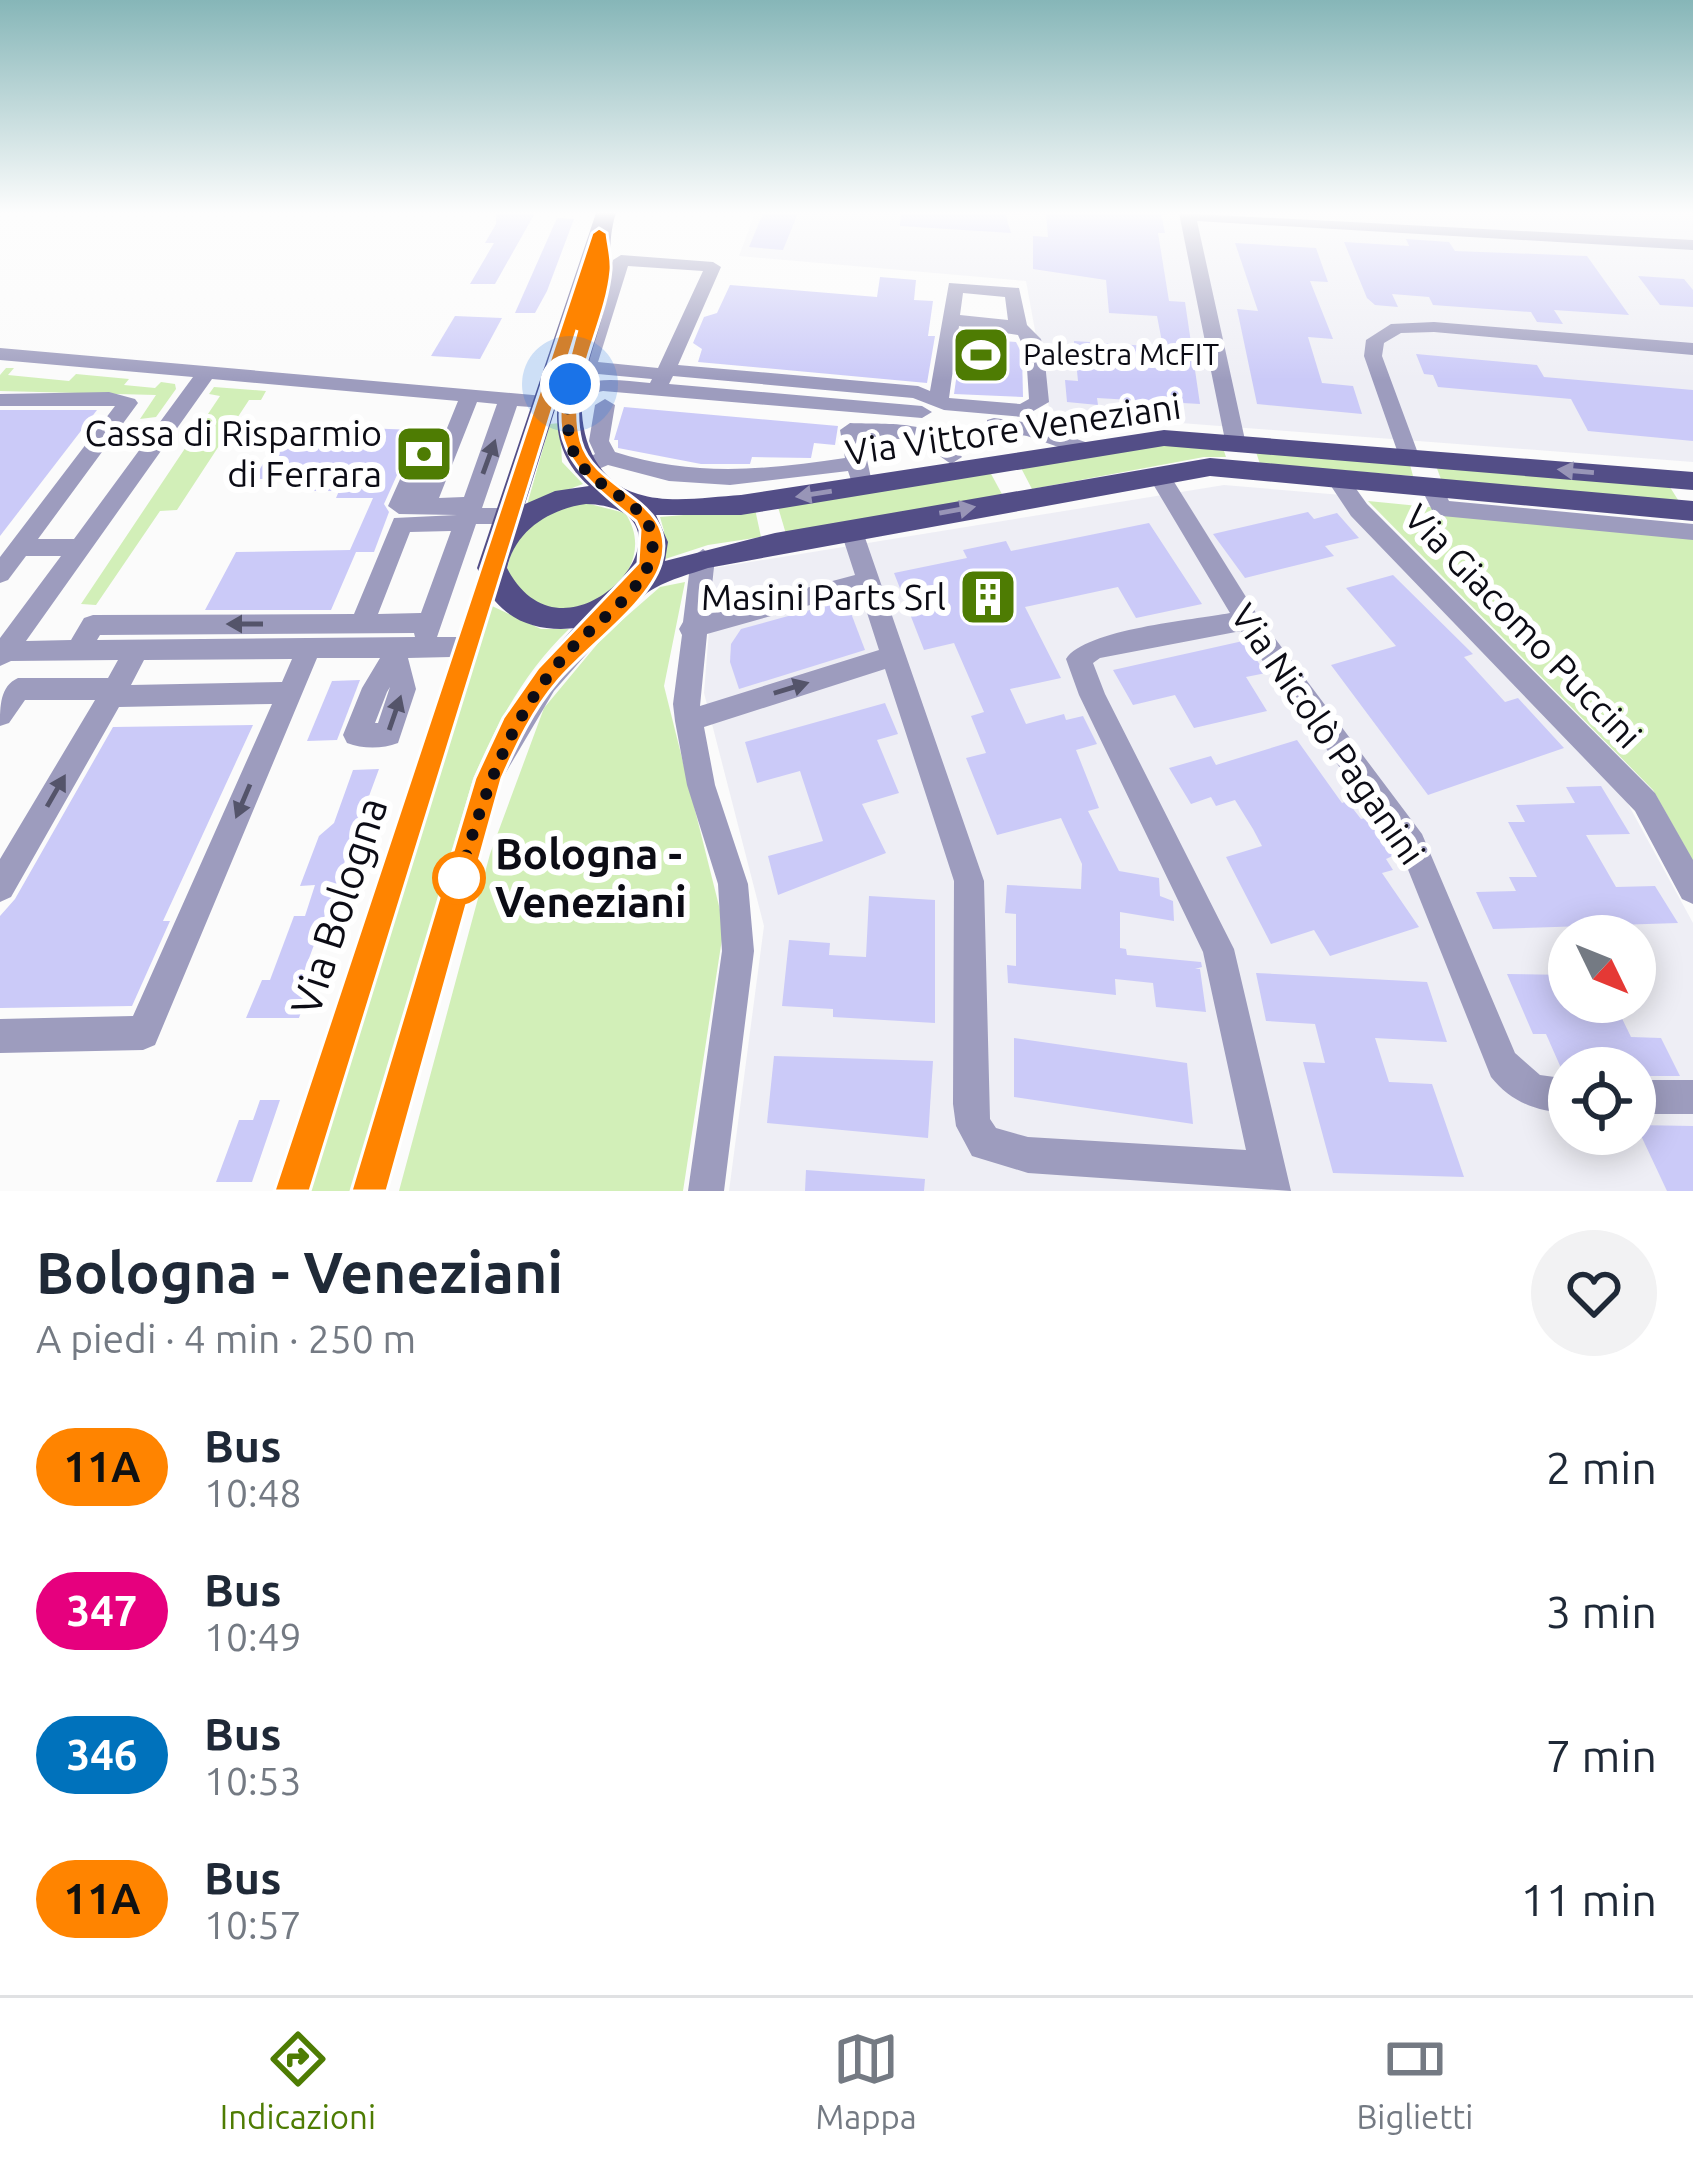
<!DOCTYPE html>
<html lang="it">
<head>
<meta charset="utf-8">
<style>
  body { margin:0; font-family:Ubuntu,sans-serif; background:#f2f2f3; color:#1f2937; height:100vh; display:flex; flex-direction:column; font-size:45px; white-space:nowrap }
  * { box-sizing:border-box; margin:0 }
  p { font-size:39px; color:#747a83 }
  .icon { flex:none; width:66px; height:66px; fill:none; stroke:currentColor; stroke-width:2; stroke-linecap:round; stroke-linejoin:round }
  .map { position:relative; height:1191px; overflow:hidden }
  .side { display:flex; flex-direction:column; background:#fff; flex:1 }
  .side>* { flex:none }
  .badge { padding:0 24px; border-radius:39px; font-size:42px; line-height:78px }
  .needle { width:78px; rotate:133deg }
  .buttons { position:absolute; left:1548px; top:915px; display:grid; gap:24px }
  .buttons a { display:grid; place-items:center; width:108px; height:108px; border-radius:50%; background:#fff; box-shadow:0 6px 30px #0003; font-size:60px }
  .you { position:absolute; width:60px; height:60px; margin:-30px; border:9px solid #fff; border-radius:50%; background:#1a73e8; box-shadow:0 0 0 18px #1a73e833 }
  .map>.badge { position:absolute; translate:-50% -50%; box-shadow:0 0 0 6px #fff }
  .round { display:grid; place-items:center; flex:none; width:126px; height:126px; border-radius:63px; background:#f2f2f3 }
  .headline { display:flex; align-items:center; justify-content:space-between; height:204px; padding:0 36px }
  h1 { font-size:57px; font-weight:700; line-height:90px }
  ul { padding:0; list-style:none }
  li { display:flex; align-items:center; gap:36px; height:144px; padding:0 36px }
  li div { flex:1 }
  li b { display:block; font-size:45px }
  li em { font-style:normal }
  li .badge { min-width:132px; font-weight:700; text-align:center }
  .tabs { display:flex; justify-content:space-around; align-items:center; height:168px; border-top:3px solid #e0e1e3; background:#fff; font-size:33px; color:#747a83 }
  .tabs a { display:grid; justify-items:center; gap:6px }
  .tabs .current { color:#4e7c03 }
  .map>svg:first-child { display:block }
  .built { fill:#eeeef5; fill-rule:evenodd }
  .green { fill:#d2efb8 }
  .building { fill:#cbcaf8 }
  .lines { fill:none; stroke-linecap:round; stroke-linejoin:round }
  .minor { fill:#9d9cbe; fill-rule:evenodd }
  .major { fill:#534e87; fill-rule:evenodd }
  .oneway { fill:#54546a }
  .oneway2 { fill:#9895b7 }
  .line { fill:#ff8400; stroke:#fff; stroke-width:3 }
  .walk { stroke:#0c0c15; stroke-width:12; stroke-dasharray:0 21.6 }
  .stop-dot { fill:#fff; stroke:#ff8400; stroke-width:6 }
  .labels { text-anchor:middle; stroke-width:12; stroke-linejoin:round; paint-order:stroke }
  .far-poi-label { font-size:30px; fill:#0c0c15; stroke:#fff; text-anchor:start }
  .street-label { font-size:36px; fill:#0c0c15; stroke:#fff }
  .poi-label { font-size:36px; fill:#0c0c15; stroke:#fff; text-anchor:end }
  .near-stop-label { font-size:42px; font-weight:bold; fill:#0c0c15; stroke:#fff; text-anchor:start }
  .near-street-label { font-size:42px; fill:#0c0c15; stroke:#fff }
</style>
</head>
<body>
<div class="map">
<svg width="1693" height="1191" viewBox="0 0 1693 1191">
  <rect width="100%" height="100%" fill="#fbfbfb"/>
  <g class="built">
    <polygon points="755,213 1693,213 1693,462 1050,413 1026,281 739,256"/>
    <path d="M1224,485l118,10 285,307 66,121v268h-964l35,-265 -60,-233 10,-125zM1569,936h66v66h-66zM1569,1068h66v66h-66z"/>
  </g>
  <g class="green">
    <polygon points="6,368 14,368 8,375 69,381 76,374 129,379 124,385 155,388 161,382 175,384 176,389 156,417 140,419 156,395 0,391 0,375"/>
    <polygon points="214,387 266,391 261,400 249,400 177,510 160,511 96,605 81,604 220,396 209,394"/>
    <polygon points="560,423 562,462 583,484 527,505 550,424"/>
    <polygon points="1154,444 1222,445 1226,457 1204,457 1032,489 1020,466"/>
    <polygon points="1255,449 1409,461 1413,476 1260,464"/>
    <polygon points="1435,463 1668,484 1680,503 1442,482"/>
    <polygon points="990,472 1003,496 786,534 778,507"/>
    <path d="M578,501l47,12c38,55 -39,118 -94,90 -10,-6 -18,-20 -25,-29 8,-48 32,-56 72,-73z"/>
    <polygon points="1368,501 1693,533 1693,861 1653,790"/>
    <polygon points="755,509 761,537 708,545 659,561 664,531 660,517"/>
    <polygon points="685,582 664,686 724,926 683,1191 399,1191 490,854 544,708 604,636 660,587"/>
    <path d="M492,606l49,23h28c-45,44 -71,92 -96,150l-120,412h-46z"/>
  </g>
  <g class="building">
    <polygon points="496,213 535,213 495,284 470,284 494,243 485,243 496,224"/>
    <polygon points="763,213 798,213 783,250 749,247"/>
    <polygon points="901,213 1005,213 1011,233 900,226"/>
    <polygon points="1046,213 1161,214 1165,233 1158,233 1169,301 1185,302 1200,404 1097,398 1098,405 1067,402 1065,380 1078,381 1074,341 1163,347 1157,316 1109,313 1106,280 1033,269 1033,236 1048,237"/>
    <polygon points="557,218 574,219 547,291 535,313 515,313"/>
    <polygon points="1406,239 1449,242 1455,251 1587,256 1629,315 1554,310 1563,324 1537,322 1531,312 1433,305 1429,297 1392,294 1398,307 1375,305 1367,298 1344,242 1409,246"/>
    <polygon points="1235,243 1316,248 1328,282 1310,281 1333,339 1308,337 1322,383 1353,386 1362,414 1257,404 1237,309 1258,311"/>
    <polygon points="1638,276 1684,279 1693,290 1693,307 1660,305"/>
    <polygon points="880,277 916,280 914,300 933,301 928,336 935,336 927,383 698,362 702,349 693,343 704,317 717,313 730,285 877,297"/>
    <polygon points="455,316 502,318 480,359 431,356"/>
    <polygon points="962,338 1016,342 1022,354 1023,397 954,394"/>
    <polygon points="1416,354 1537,365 1544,377 1693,390 1693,441 1588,431 1571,399 1438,387 1433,375 1424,374"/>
    <polygon points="624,407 838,426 835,445 814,443 811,458 752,457 750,464 701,464 618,448 618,440 614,440"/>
    <polygon points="0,410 97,410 0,536"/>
    <polygon points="286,425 441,431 425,471 397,475 384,504 389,512 374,552 356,552 331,610 205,610 236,552 350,550 373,498 336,498 339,491 310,491 317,479 254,479"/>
    <polygon points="1308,512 1314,519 1337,513 1359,538 1325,546 1334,556 1245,578 1213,534"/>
    <polygon points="1149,523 1202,604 1136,618 1118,587 1025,607 1061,678 1010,689 1026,724 1064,714 1066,720 1083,716 1097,744 1076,750 1099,808 1088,811 1119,871 1159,878 1160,896 1173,901 1174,921 1120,912 1120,948 1126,949 1127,955 1201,962 1202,967 1195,969 1200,969 1206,1012 1156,1007 1153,983 1115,979 1116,995 1008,983 1007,965 1016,966 1016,914 1005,913 1007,885 1081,889 1082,864 1061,818 997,835 966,758 986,753 971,716 984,712 954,643 924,650 894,573 967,558 963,550 1006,541 1011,551"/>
    <polygon points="1393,575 1473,654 1464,657 1505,702 1518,698 1564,748 1428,795 1331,665 1396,646 1346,588"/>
    <polygon points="846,600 865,650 739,689 730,662 731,644 741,629"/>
    <polygon points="1243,641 1266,673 1246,677 1267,711 1194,728 1175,695 1133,705 1113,670"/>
    <polygon points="360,680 337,740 307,741 332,681"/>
    <polygon points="885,703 898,734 877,740 899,793 862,804 886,853 778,895 768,856 823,841 800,771 757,783 745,742"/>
    <polygon points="253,725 163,921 170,921 132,1006 0,1008 0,916 15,899 113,727"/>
    <polygon points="1297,740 1342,803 1347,801 1361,819 1370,817 1397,854 1386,859 1393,870 1382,873 1419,927 1330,956 1314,930 1271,944 1226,857 1262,846 1253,829 1235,800 1216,806 1211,797 1191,804 1169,768 1211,756 1216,765"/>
    <polygon points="379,769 301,980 312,980 299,1018 246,1018 262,980 270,980 294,916 305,916 315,885 300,886 319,836 334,823 353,770"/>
    <polygon points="1601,786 1630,834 1586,835 1616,887 1655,886 1678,923 1493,929 1476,892 1516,891 1509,877 1537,877 1508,822 1525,822 1516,805 1575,803 1566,787"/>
    <polygon points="869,896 935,900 935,1023 833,1017 833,1009 782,1006 789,940 830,943 829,955 866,957"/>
    <polygon points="1256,973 1427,982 1447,1042 1375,1038 1389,1082 1432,1084 1464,1177 1333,1173 1303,1062 1325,1063 1315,1024 1266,1021"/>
    <polygon points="1507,974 1569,975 1569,1002 1614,1002 1631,1037 1661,1038 1680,1076 1635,1076 1635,1068 1561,1068 1546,1034 1533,1034"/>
    <polygon points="1014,1038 1187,1063 1193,1124 1014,1097"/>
    <polygon points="774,1056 933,1061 928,1138 767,1123"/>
    <polygon points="260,1100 280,1100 252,1182 216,1182 239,1120 253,1120"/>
    <polygon points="1636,1125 1693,1126 1693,1191 1667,1191"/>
    <polygon points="806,1170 925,1179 924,1191 805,1191"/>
  </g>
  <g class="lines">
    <g class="minor">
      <polygon points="1179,213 1693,240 1693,250 1197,221 1245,440 1235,447 1225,440"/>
      <path d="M621,255l92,7 8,5 -43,98 240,21 12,5 19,-108 70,5 8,37 14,14 3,14 5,49 -26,15 -79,-7 -31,-12 -240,-22 -4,8 253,22 10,6 -10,6 -319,-27c-16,2 -27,17 -42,13v-8c27,-22 56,-16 89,-13l2,-4 -65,-6 -10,-6 36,-107zM628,266l75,5 -45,97 -60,-6zM963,293l42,4 3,23 -48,-5zM959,326l59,9 8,18 3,46 -9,5 -71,-6z"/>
      <polygon points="1434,322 1693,343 1693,355 1434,332 1401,333 1384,343 1382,356 1419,456 1409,463 1399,456 1364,356 1366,340 1391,324"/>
      <path d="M0,348l544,48 10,6 -10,6 -27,-2 -35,102h25l11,8 -11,8h-31l-39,113h20l27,-75h16l4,6 -194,623h-36l177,-534 -43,1 8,31 -18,54c-16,6 -35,6 -51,0l-4,-8 19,-47 18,-30h-63l-162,387 -12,5 -143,3v-34l133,-3 139,-312 -153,3 -108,190 -11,5v-43l95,-159h-70l-16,23 -9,3c0,-20 0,-40 18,-48h90l10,-18 -107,1 -11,5v-28l61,-82h-35l-18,24 -8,3v-26l115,-151h-115v-12l109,-2 26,7 3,4 -100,136h36l119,-162 -193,-17zM212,379l246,22 -30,74 -27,2 -13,29 11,8 58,1 -63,3 -40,96 -261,1 -9,3 -13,22 -45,1zM477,402l20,2 -33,93 -25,1zM451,531l-30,82 -43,1 32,-82zM414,633l1,4 -318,3 3,-5zM292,659l-10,23 -151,3 13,-25zM390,687l-12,36h-3l12,-31z"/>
      <path d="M605,399l10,6 -6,36 6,11c77,25 152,18 230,6l-5,-28 10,-7c41,2 87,-5 112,34l-11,7 -34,-24 -55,-3 9,41 -11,7 -8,-2 -4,-12 -118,14 -61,-4 -61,-16 -24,10 -8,-2 -3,-5 22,-14 -6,-13 6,-36z"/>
      <polygon points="994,418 1030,423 1091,444 1094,449 1084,456 1027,436 987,430 987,420"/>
      <path d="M1158,467l8,2 90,144 166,221 93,219 25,22 29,4v34c-32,-1 -58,-11 -78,-36l-90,-225 -160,-221 -141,27 -7,5 12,31 129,255 57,242 -263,-18 -56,-17 -16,-30 -3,-22 1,-223 -69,-212 -181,58 11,58 33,99 6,67 -30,240h-36l34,-240 -4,-67 -31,-99 -12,-64 -2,-17 9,-69 -3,-6 4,-7 8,-64 12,-9 12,9 -6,56 146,-39 -15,-46 11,-8 11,8 122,352 6,238 6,9 32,9 218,13 -43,-198 -124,-257 -13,-36c19,-30 128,-39 164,-46l-83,-139zM860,591l19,59 -179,56 7,-72z"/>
      <polygon points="1336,470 1344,472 1367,504 1655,793 1693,860 1693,904 1682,899 1635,811 1351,516 1325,477"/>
      <polygon points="1431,479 1439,481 1449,501 1693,524 1693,540 1442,516 1434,514 1420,486"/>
      <path d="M618,592l9,2 3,7 -3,7 -73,83 -52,88 -115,412h-36l123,-413c21,-44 99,-171 144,-186z"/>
      <rect x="1635" y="1080" width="58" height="34"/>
    </g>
    <path class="major" d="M596,213h20c-10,30 -3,61 -11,92 -6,28 -17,54 -22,82 -6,43 9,93 55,107 31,10 71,3 103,1l423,-65 529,42v18l-529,-44 -423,69h-85l12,27 -3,19 110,-28 435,-75 483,43v20l-483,-45 -502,92c-18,6 -37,11 -53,20 -11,5 -19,17 -29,23 -39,23 -99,28 -131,-10 -8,-9 -12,-22 -18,-33zM558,400c-4,34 4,62 31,86l-34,5 -30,13zM586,504c132,4 -18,181 -79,64 8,-37 42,-59 79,-64z"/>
  </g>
  <defs><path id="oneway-solid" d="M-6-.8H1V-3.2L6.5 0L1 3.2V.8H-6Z" transform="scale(3)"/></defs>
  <g class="oneway">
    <use href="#oneway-solid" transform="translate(489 457) rotate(-70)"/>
    <use href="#oneway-solid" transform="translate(245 624) rotate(180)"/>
    <use href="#oneway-solid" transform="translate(791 688) rotate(-17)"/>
    <use href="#oneway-solid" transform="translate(395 713) rotate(-71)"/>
    <use href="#oneway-solid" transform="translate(56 791) rotate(-60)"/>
    <use href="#oneway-solid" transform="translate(243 801) rotate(113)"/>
  </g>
  <g class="oneway2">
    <use href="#oneway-solid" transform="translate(1576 471) rotate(-175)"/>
    <use href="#oneway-solid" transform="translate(814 494) rotate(171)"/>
    <use href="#oneway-solid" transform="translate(957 510) rotate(-10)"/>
  </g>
  <linearGradient id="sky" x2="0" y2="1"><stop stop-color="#86b6b8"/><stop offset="0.56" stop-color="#fdfdfd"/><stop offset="1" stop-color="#fdfdfd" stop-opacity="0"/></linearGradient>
  <rect width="1693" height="380" fill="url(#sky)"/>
  <path class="line" d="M599,228l8,5c1,11 5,25 4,37 -5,57 -45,112 -30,171 14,52 100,59 80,123 -13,41 -76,84 -104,118 -24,28 -40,62 -55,96l-115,413h-36l124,-413 28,-60 35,-50 100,-105 2,-33 -4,-9c-87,-68 -88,-87 -59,-191l-267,861h-36l318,-958z"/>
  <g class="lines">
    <path class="walk" d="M459,878l-5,20c26,-92 50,-176 116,-248 25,-28 76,-59 82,-98 8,-51 -56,-57 -76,-95 -11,-20 -9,-51 -6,-73"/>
  </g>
  <defs>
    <g id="stadium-square" transform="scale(3)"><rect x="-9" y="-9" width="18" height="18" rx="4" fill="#4e7c03" stroke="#fff"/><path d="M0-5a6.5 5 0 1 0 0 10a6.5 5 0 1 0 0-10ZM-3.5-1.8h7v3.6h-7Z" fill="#fff"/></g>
    <g id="bank-square" transform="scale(3)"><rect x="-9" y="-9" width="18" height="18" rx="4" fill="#4e7c03" stroke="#fff"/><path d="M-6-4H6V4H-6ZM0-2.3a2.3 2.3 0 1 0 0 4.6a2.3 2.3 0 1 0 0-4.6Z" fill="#fff"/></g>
    <g id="building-square" transform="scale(3)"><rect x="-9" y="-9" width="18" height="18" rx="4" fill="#4e7c03" stroke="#fff"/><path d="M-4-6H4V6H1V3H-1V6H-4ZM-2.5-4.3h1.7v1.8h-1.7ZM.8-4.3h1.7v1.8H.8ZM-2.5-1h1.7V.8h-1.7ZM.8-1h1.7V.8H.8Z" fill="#fff"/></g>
  </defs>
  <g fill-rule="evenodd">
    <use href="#stadium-square" x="981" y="355"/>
    <use href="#bank-square" x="424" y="454"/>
    <use href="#building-square" x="988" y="597"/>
  </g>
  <circle class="stop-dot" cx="459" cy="878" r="24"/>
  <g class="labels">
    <g class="far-poi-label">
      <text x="1023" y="365">Palestra McFIT</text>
    </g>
    <g class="street-label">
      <text transform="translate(1013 429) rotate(-8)" y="13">Via Vittore Veneziani</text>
      <text transform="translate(1523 626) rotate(46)" y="13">Via Giacomo Puccini</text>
      <text transform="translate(1328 734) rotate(55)" y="13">Via Nicolò Paganini</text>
    </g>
    <g class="poi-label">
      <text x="382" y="446">Cassa di Risparmio<tspan x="382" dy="41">di Ferrara</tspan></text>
      <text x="946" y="610">Masini Parts Srl</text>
    </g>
    <g class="near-stop-label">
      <text x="495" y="869">Bologna -<tspan x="495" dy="48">Veneziani</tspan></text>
    </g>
    <g class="near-street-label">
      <text transform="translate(339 906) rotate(-72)" y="15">Via Bologna</text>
    </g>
  </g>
</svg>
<div class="buttons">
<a><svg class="needle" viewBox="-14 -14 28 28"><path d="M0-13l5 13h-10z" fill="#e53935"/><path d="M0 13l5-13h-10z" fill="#747a83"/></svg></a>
<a><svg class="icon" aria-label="locate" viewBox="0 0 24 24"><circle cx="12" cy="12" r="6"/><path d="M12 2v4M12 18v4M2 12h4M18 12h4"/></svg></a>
</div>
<div class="you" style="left:570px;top:384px"></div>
</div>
<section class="side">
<div class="headline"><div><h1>Bologna - Veneziani</h1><p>A piedi · 4 min · 250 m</p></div><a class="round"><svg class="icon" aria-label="heart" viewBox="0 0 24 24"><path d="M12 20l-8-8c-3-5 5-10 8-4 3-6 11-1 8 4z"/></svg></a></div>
<ul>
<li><span class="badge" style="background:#ff8400;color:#111">11A</span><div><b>Bus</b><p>10:48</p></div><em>2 min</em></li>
<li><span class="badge" style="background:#e6007e;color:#fff">347</span><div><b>Bus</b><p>10:49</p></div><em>3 min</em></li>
<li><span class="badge" style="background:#0072bc;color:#fff">346</span><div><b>Bus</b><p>10:53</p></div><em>7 min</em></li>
<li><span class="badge" style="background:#ff8400;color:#111">11A</span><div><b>Bus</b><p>10:57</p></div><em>11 min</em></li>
</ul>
</section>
<nav class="tabs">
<a class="current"><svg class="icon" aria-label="directions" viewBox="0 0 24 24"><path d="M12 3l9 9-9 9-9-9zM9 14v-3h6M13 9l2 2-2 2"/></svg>Indicazioni</a>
<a><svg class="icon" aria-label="map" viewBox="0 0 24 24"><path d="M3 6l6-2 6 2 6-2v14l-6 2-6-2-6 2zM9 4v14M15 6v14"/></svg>Mappa</a>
<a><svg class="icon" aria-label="tickets" viewBox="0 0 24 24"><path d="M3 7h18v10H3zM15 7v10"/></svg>Biglietti</a>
</nav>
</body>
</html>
